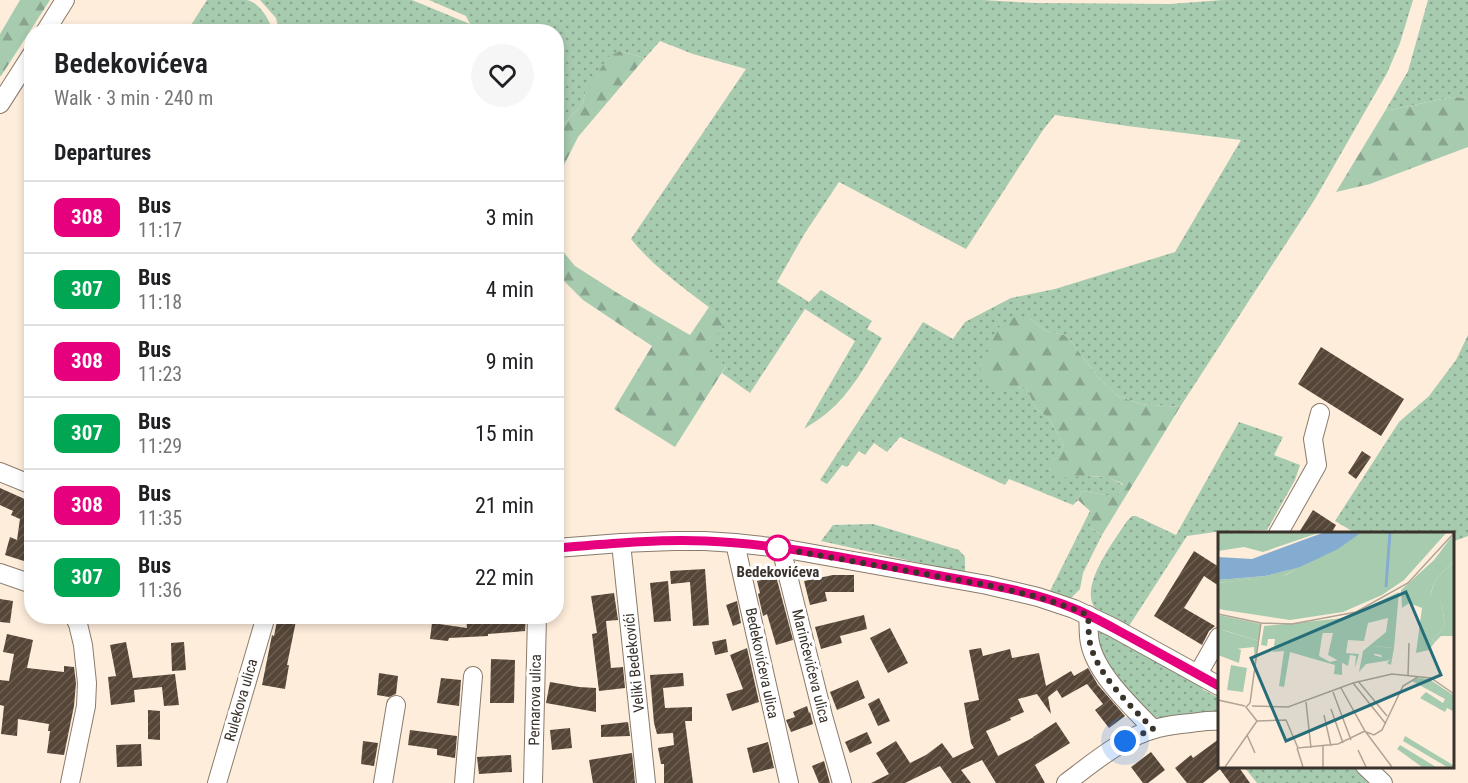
<!DOCTYPE html>
<html lang="en">
<head>
<meta charset="utf-8">
<style>
  body { margin:0; font-family:"Roboto Condensed",sans-serif; background:#f6f6f6; color:#202124; height:100vh; display:flex; flex-direction:column; font-size:22px; white-space:nowrap }
  * { box-sizing:border-box; margin:0 }
  p { font-size:20px; color:#757577 }
  .icon { flex:none; width:33px; height:33px; fill:none; stroke:currentColor; stroke-width:2; stroke-linecap:round; stroke-linejoin:round }
  .map { position:relative; flex:1; overflow:hidden }
  .details { position:absolute; left:24px; top:24px; width:540px; height:600px; display:flex; flex-direction:column; background:#fff; border-radius:24px; box-shadow:0 3px 9px #0003 }
  .details>* { flex:none }
  .badge { padding:0 12px; border-radius:9px; font-size:21px; line-height:39px }
  .you { position:absolute; width:30px; height:30px; margin:-15px; border:4px solid #fff; border-radius:50%; background:#1a73e8; box-shadow:0 0 0 9px #1a73e833 }
  .map>.badge { position:absolute; translate:-50% -50%; box-shadow:0 0 0 3px #fff }
  h2 { padding:0 30px; font-size:22px; line-height:54px }
  .round { display:grid; place-items:center; flex:none; width:63px; height:63px; border-radius:32px; background:#f6f6f6 }
  .head { display:flex; align-items:center; justify-content:space-between; height:102px; padding:0 30px }
  h1 { font-size:28px; font-weight:600; line-height:45px }
  ul { padding:0; list-style:none }
  li { display:flex; align-items:center; gap:18px; height:72px; padding:0 30px; border-top:2px solid #e0e0e0 }
  li div { flex:1 }
  li b { display:block; font-size:22px }
  li em { font-style:normal }
  li .badge { min-width:66px; font-weight:700; text-align:center }
  .map>svg:first-child { display:block }
  .grass { fill:url(#grass-dots) }
  .forest { fill:url(#forest-firs) }
  .building { fill:url(#building-hatch) }
  .lines { fill:none; stroke-linecap:round; stroke-linejoin:round }
  .minor-casing { stroke:#8a7b6b; stroke-width:20 }
  .minor { stroke:#fff; stroke-width:18 }
  .line-casing { stroke:#fff; stroke-width:14 }
  .line { stroke:#e6007e; stroke-width:9 }
  .walk { stroke:#3a332c; stroke-width:6; stroke-dasharray:0 10.8 }
  .stop-dot { fill:#fff; stroke:#e6007e; stroke-width:3 }
  .labels { text-anchor:middle; stroke-width:6; stroke-linejoin:round; paint-order:stroke }
  .stop-label { font-size:15px; font-weight:bold; fill:#3a332c; stroke:#fff }
  .street-label { font-size:15px; fill:#3a332c; stroke:#fff }
  .inset-river { fill:none; stroke:#84acd0; stroke-width:3 }
  .inset-road { fill:none; stroke:#b0a395; stroke-width:1.5 }
  .view { fill:#266d7a; fill-opacity:0.15; stroke:#266d7a; stroke-width:3 }
  .inset-edge { fill:none; stroke:#3a332c; stroke-width:3 }
</style>
</head>
<body>
<div class="map">
<svg width="1468" height="783" viewBox="0 0 1468 783">
  <defs>
    <pattern id="grass-dots" width="8" height="8" patternUnits="userSpaceOnUse" patternTransform="scale(1.5)"><rect width="8" height="8" fill="#a7cbaf"/><path d="M2 2h.1M6 6h.1" fill="none" stroke="#89a58f" stroke-width="1.8" stroke-linecap="round"/></pattern>
    <pattern id="forest-firs" width="22" height="20" patternUnits="userSpaceOnUse" patternTransform="scale(1.5)"><rect width="22" height="20" fill="#a7cbaf"/><path d="M5 1l3.5 6h-7zM16 11l3.5 6h-7z" fill="#89a58f"/></pattern>
    <pattern id="building-hatch" width="6" height="6" patternUnits="userSpaceOnUse" patternTransform="scale(1.5)"><rect width="6" height="6" fill="#554638"/><path d="M-1 1l2-2M0 6l6-6M5 7l2-2" fill="none" stroke="#6b5f53"/></pattern>
  </defs>
  <rect width="100%" height="100%" fill="#feeddb"/>
  <g class="grass">
    <path d="M207,0c12,0 27,0 39,0 13,2 24,19 26,31h-69l-12,-6z"/>
    <path d="M260,0h152l58,24 -4,-8 -37,-16h553l53,3 135,1 53,-4h190l-13,43 -13,30 -72,126 -135,208 -40,-3 -22,-8 -21,-20 -27,-36 -6,-5 -18,-4 -16,-12 -17,69 13,-1 10,22 13,9 15,28 -15,23 36,7 23,1 15,8 -4,10h-13l-24,-4 -4,9 -5,5 -64,-26 -4,6 -105,-48 -13,15 -13,-9 -9,12 -6,-4 -12,16 -5,-2 -15,19 -7,-4 103,-158 30,17 12,-17 46,-24 44,-9 120,-37 66,-112 -114,-14 -72,-11 -12,15 -77,119 -127,-67 -34,51 -28,49 32,20 12,-12 51,31 -5,8 15,9c-16,27 -31,55 -55,75 -7,6 -16,11 -23,16l51,-88 -50,-32 -55,84 -28,-20 4,-7 -20,-14 19,-33c-33,-25 -68,-48 -94,-80l115,-170 -53,-15 -33,-13 -15,17 -25,-7 -35,42 -2,10 -25,28 -1,4 -1,-56 2,-1 -2,-2v-44l-277,-1 -3,-13z"/>
    <polygon points="1428,0 1468,0 1468,98 1452,97 1385,111 1408,71"/>
    <polygon points="1468,335 1468,536 1452,542 1452,534 1357,534 1335,521 1399,422 1429,396 1456,360"/>
    <path d="M1239,422l44,15 -9,18 26,10 -5,15 -28,50 -45,1 -35,5 -58,90c-10,-5 -25,-8 -33,-17 -19,-21 19,-69 31,-88l5,-5h4l40,19z"/>
    <polygon points="1090,511 1090,528 1102,535 1083,573 1080,589 1070,599 1049,593"/>
    <polygon points="873,524 959,550 965,557 965,573 821,541 833,525"/>
    <polygon points="1096,631 1101,631 1203,685 1202,689 1219,698 1219,713 1161,719 1152,716 1101,661"/>
    <polygon points="1244,767 1353,767 1371,783 1257,783"/>
  </g>
  <g class="forest">
    <polygon points="20,0 50,0 1,76 0,76 0,34"/>
    <polygon points="620,51 645,58 578,137 558,177 557,183 558,131 583,103 585,93 608,57"/>
    <polygon points="1452,97 1468,98 1468,147 1370,184 1336,192 1385,111"/>
    <polygon points="556,243 575,266 619,294 690,335 709,307 726,319 707,352 726,366 675,447 614,409 652,346 583,300 557,274"/>
    <polygon points="1017,316 1030,319 1046,331 1064,335 1070,340 1097,376 1118,396 1140,404 1180,407 1102,535 1090,528 1090,511 1078,500 1082,491 1106,495 1119,495 1123,484 1107,477 1085,476 1061,478 1049,468 1064,446 1049,418 1036,409 1026,387 998,390 988,380 980,369 998,328 1008,320"/>
  </g>
  <g class="building">
    <polygon points="1321,347 1404,399 1381,436 1298,384"/>
    <polygon points="1362,451 1371,457 1356,479 1348,473"/>
    <polygon points="0,488 29,501 27,506 32,507 32,531 30,544 24,561 5,555 10,537 17,540 20,519 11,515 13,511 0,505"/>
    <polygon points="1313,510 1336,525 1331,534 1298,534"/>
    <polygon points="1194,551 1219,567 1219,586 1204,576 1184,608 1215,626 1209,631 1202,645 1154,616"/>
    <polygon points="705,569 709,625 693,626 690,582 671,584 670,571"/>
    <polygon points="833,575 854,575 854,592 825,592 827,601 810,605 804,581"/>
    <polygon points="776,576 793,640 776,645 767,614 763,616 758,594 760,593 757,581"/>
    <polygon points="668,581 671,621 654,622 650,583"/>
    <polygon points="614,593 618,620 606,621 611,668 623,667 625,688 599,691 592,634 597,633 591,596"/>
    <polygon points="0,599 13,601 10,623 0,622"/>
    <polygon points="737,601 741,623 733,626 726,605"/>
    <polygon points="864,615 867,629 840,636 842,643 821,649 815,627"/>
    <polygon points="278,616 297,616 287,665 289,665 285,689 262,685 272,635 274,636"/>
    <polygon points="466,616 526,616 525,631 488,634 488,636 449,638 448,641 430,639 432,623 467,628"/>
    <polygon points="890,628 908,663 888,673 870,638"/>
    <polygon points="7,634 33,640 27,668 64,672 64,666 74,667 76,683 74,706 64,755 47,753 50,731 48,731 49,724 18,719 17,736 1,734 4,706 0,705 0,680 9,681 14,654 3,652"/>
    <polygon points="726,639 728,652 715,655 712,642"/>
    <polygon points="126,642 133,678 175,674 179,705 164,706 162,687 134,690 135,702 111,705 108,677 116,676 110,645"/>
    <polygon points="184,642 186,670 172,671 171,643"/>
    <polygon points="747,648 759,702 732,711 726,694 743,689 730,655"/>
    <polygon points="981,648 983,656 1010,649 1012,658 1039,653 1046,686 1071,671 1074,676 1088,668 1098,685 1125,716 1109,728 1095,710 1103,704 1087,684 1062,698 1057,690 1048,697 1051,714 1037,694 1018,699 1024,712 1010,718 1011,720 986,731 998,756 1034,737 1033,737 1056,722 1070,743 1035,765 1045,783 996,783 982,760 961,770 971,783 952,783 940,766 905,783 871,783 889,774 876,753 896,741 910,763 926,755 942,743 953,758 974,748 971,743 964,703 979,700 969,650"/>
    <polygon points="491,659 515,660 514,703 490,703"/>
    <polygon points="379,673 398,676 396,694 389,697 377,695"/>
    <polygon points="683,673 684,686 663,688 665,708 692,707 692,721 685,721 693,783 664,783 664,764 661,764 658,748 674,745 673,733 657,734 654,723 650,675"/>
    <polygon points="441,678 461,680 459,706 437,703"/>
    <polygon points="858,680 865,698 837,710 830,692"/>
    <polygon points="550,682 579,687 596,688 596,712 546,703"/>
    <polygon points="879,698 890,721 878,726 868,704"/>
    <polygon points="807,706 809,713 810,712 813,724 791,732 786,720 795,717 793,712"/>
    <polygon points="148,710 160,711 160,740 148,739"/>
    <polygon points="628,722 630,736 601,737 601,725"/>
    <polygon points="570,728 572,748 552,750 550,730"/>
    <polygon points="410,730 457,736 455,758 437,755 437,749 408,745"/>
    <polygon points="867,732 872,743 850,753 845,742"/>
    <polygon points="1219,739 1219,766 1238,766 1250,783 1230,783 1219,768 1219,770 1203,783 1187,783 1175,768 1191,755 1193,758"/>
    <polygon points="363,741 378,743 374,766 361,764"/>
    <polygon points="768,742 774,768 753,773 747,748"/>
    <polygon points="141,744 142,766 117,767 116,745"/>
    <polygon points="1151,752 1165,770 1148,783 1143,783 1131,767"/>
    <polygon points="632,753 635,783 593,783 589,760"/>
    <polygon points="511,755 512,772 479,774 477,757"/>
    <polygon points="824,761 830,783 819,783 812,766"/>
  </g>
  <g class="lines">
    <g class="minor-casing">
      <g id="minor">
        <polyline points="45,32 65,0"/>
        <polyline points="0,104 32,54"/>
        <polyline points="0,472 32,485"/>
        <polyline points="1278,534 1317,465 1313,439 1320,413"/>
        <polyline points="621,543 646,783"/>
        <polyline points="735,543 789,783"/>
        <polyline points="556,548 621,543 674,541 705,541 735,543 781,548 987,585 1038,597 1074,609 1112,627 1219,686"/>
        <polyline points="781,548 823,716 842,783"/>
        <polyline points="0,573 32,584"/>
        <path d="M1088,615c1,9 0,20 2,28 6,31 42,64 63,86"/>
        <polyline points="1198,674 1219,637"/>
        <polyline points="1365,766 1383,783"/>
        <polyline points="70,783 86,706 87,683 83,645 78,624 74,616"/>
        <polyline points="217,783 266,616"/>
        <polyline points="383,783 396,705"/>
        <polyline points="464,783 473,676"/>
        <polyline points="533,783 537,616"/>
        <path d="M1066,783c28,-21 57,-46 92,-55 11,-3 22,-4 33,-5 9,-1 19,-3 28,-2"/>
      </g>
    </g>
    <use href="#minor" class="minor"/>
  </g>
  <g class="lines">
    <g class="line-casing">
      <path id="line" d="M556,548c50,-4 100,-9 150,-7 74,3 151,19 224,33 47,9 101,16 145,35 20,8 38,19 57,29 29,16 58,32 87,48"/>
    </g>
    <use href="#line" class="line"/>
    <path class="walk" d="M778,548l209,37 51,12 36,12 14,6c1,9 0,20 2,28 7,32 41,63 63,86l-28,12"/>
  </g>
  <circle class="stop-dot" cx="778" cy="548" r="12"/>
  <g class="labels">
    <g class="stop-label">
      <text x="778" y="577">Bedekovićeva</text>
    </g>
    <g class="street-label">
      <text transform="translate(634 663) rotate(-96)" y="5">Veliki Bedekovići</text>
      <text transform="translate(762 663) rotate(78)" y="5">Bedekovićeva ulica</text>
      <text transform="translate(811 666) rotate(76)" y="5">Marinčevićeva ulica</text>
      <text transform="translate(241 700) rotate(-74)" y="5">Rulekova ulica</text>
      <text transform="translate(535 700) rotate(-89)" y="5">Pernarova ulica</text>
    </g>
  </g>
  <g transform="translate(1218 532)">
    <rect width="236" height="236" fill="#feeddb"/>
    <path d="M0,0h103l-58,20 -19,-5 -26,4zM144,0h85l-43,48 -22,15 -39,17 -53,8 -72,-11v-26l68,-8zM235,3v27l-18,18 -5,15 12,10 3,21 -13,14 3,2 -6,8 -13,3 6,-45 -13,-5 -7,5 -1,-18 33,-30zM181,60l-5,56 -20,-2v9l17,5 -25,4 -7,8 4,-21 23,-19 2,-14 -20,5 -4,18 -16,-1 -2,13 13,1 -4,14 1,-12 -6,-1 -2,11 -20,-11 5,-22h-10l-9,26 -24,-7 -6,35 -5,-1 5,-35 -12,1 5,-5 -3,-1 1,-7h-7l-1,7 -6,-1 3,-19 80,-8zM0,83l43,9 -2,17 -36,-11 2,13 16,7 -2,13 -21,-8zM201,146l10,1 24,16v16l-6,-3 -2,4 -25,-14 6,-6 17,11 2,-4 -33,-18zM187,204l48,29v2h-6l-44,-26zM182,213l36,22h-14l-25,-18z" fill="#a7cbaf"/>
    <path d="M235,30v74h-12l-6,6 -3,-2 13,-14 -3,-21 -12,-9 5,-16zM87,33l-22,11 -65,7v-3l47,-4zM4,98l37,11 -4,25 -1,-19 -19,2 -14,-8zM104,104l-3,20 11,6 12,-3v16l-8,-1 1,-9 -21,-6 4,-22zM155,114l21,2 -3,17 -4,-2 4,-4 -8,2 -2,-6 -10,-2z" fill="#a7cbaf"/>
    <path d="M13,133l16,3 -4,24 -16,-2z" fill="#a7cbaf"/>
    <path d="M107,0h37l-24,17 -38,18 -35,9 -47,4v-23l34,2z" fill="#84acd0"/>
    <path class="inset-river" d="M168,55l4,-55"/>
    <path class="inset-road" d="M0,82l43,9 31,1 64,-12 52,-29 46,-50M190,144l1,-33M140,149l29,35M135,151l33,41M123,156l24,43 27,36M115,160l18,48M0,168l27,6M88,170l5,46M32,171l11,-80M32,171l-4,4 11,14M34,174l36,1 65,-24 39,-9 39,4 23,16M113,177l12,34M106,183l7,31M39,189l29,-1 12,28 40,-4 27,-13M148,200l8,3 8,-5 21,-44 15,-9M29,203l8,18M79,216l6,19M140,218l8,17M7,235l32,-46M105,235v-21"/>
    <path class="view" d="M188,60l35,83 -155,66 -35,-83z"/>
    <rect width="236" height="236" class="inset-edge"/>
  </g>
</svg>
<div class="you" style="left:1125px;top:741px"></div>
<section class="details">
<div class="head"><div><h1>Bedekovićeva</h1><p>Walk · 3 min · 240 m</p></div><a class="round"><svg class="icon" aria-label="heart" viewBox="0 0 24 24"><path d="M12 20l-8-8c-3-5 5-10 8-4 3-6 11-1 8 4z"/></svg></a></div>
<h2>Departures</h2>
<ul>
<li><span class="badge" style="background:#e6007e;color:#fff">308</span><div><b>Bus</b><p>11:17</p></div><em>3 min</em></li>
<li><span class="badge" style="background:#00a651;color:#fff">307</span><div><b>Bus</b><p>11:18</p></div><em>4 min</em></li>
<li><span class="badge" style="background:#e6007e;color:#fff">308</span><div><b>Bus</b><p>11:23</p></div><em>9 min</em></li>
<li><span class="badge" style="background:#00a651;color:#fff">307</span><div><b>Bus</b><p>11:29</p></div><em>15 min</em></li>
<li><span class="badge" style="background:#e6007e;color:#fff">308</span><div><b>Bus</b><p>11:35</p></div><em>21 min</em></li>
<li><span class="badge" style="background:#00a651;color:#fff">307</span><div><b>Bus</b><p>11:36</p></div><em>22 min</em></li>
</ul>
</section>
</div>
</body>
</html>
